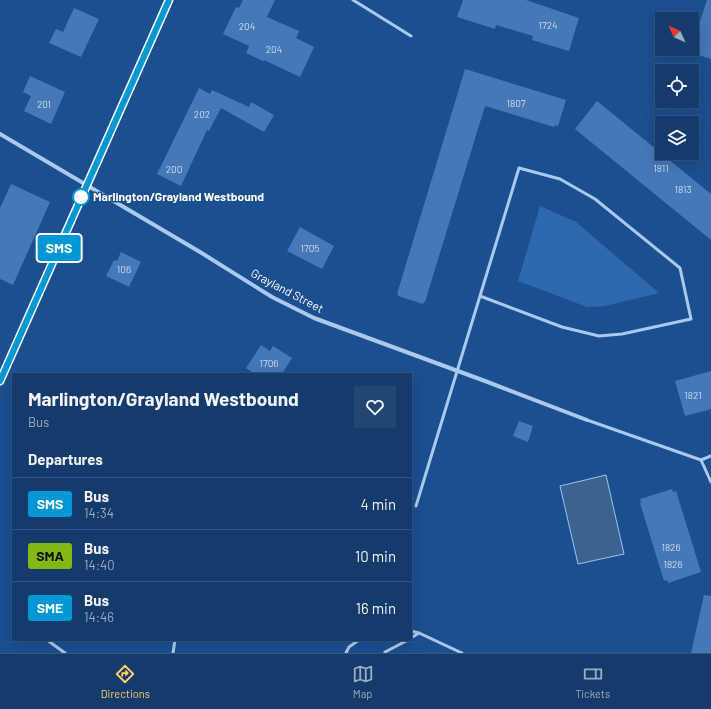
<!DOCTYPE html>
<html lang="en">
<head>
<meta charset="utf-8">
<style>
  body { margin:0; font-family:Barlow,sans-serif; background:#214673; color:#f1f3f6; height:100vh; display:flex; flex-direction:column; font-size:15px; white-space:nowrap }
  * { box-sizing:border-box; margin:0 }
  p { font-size:13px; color:#9dadc1 }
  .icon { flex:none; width:22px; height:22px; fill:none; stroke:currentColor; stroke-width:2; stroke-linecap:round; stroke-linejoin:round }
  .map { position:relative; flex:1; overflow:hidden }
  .details { position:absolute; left:12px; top:373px; width:400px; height:268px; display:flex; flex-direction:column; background:#143b6b; border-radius:0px; box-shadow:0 4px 16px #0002,0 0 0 1px #33557e }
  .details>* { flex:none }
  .badge { padding:0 8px; border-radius:3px; font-size:14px; line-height:26px }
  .needle { width:26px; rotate:314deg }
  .tools { position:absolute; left:655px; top:12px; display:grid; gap:8px }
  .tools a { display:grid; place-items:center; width:44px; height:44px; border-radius:0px; background:#143b6b; box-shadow:0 4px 16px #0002,0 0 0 1px #33557e; font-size:20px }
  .map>.badge { position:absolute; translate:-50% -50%; box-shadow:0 0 0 2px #fff }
  h2 { padding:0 16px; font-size:15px; line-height:36px }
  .round { display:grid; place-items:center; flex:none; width:42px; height:42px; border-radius:0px; background:#214673 }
  .overview { display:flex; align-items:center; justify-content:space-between; height:68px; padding:0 16px }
  h1 { font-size:19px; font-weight:700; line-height:30px }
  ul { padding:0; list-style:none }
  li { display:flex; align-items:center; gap:12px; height:52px; padding:0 16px; border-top:1px solid #33557e }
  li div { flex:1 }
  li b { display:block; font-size:15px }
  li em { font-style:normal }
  li .badge { min-width:44px; font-weight:700; text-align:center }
  .menu { display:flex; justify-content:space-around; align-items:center; height:56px; border-top:1px solid #33557e; background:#143b6b; font-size:11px; color:#9dadc1 }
  .menu a { display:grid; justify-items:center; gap:2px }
  .menu .on { color:#ffd166 }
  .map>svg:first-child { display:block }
  .green { fill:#2e69ad }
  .water { fill:#3c6290; stroke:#9cc4f0 }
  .building { fill:#4478b7 }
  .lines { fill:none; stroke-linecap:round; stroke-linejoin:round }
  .service { stroke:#a9c9ee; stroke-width:3 }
  .minor { stroke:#a9c9ee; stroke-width:4 }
  .tertiary { stroke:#a9c9ee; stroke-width:7 }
  .line-casing { stroke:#fff; stroke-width:9 }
  .line { stroke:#0098d4; stroke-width:6 }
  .stop-dot { fill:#fff; stroke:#0098d4; stroke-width:2 }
  .labels { text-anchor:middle; stroke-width:3; stroke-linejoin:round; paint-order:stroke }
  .number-label { font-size:10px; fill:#d0dded }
  .stop-label { font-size:12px; font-weight:bold; fill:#fff; stroke:#1b4f8f; text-anchor:start }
  .street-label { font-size:12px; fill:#fff; stroke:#1b4f8f }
</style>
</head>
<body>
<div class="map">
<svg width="711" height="653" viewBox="0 0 711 653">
  <rect width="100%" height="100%" fill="#1b4f8f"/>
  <polygon class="green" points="540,206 576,222 659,293 605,306 587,307 518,281"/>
  <polygon class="water" points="606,475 624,554 578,564 560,486"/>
  <g class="building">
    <polygon points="243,0 275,0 267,17 299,31 296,38 314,47 300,77 264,60 263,61 246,53 249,46 223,34 236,7 239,8"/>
    <polygon points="463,0 526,0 579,18 569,51 532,40 533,36 496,25 495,29 457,17"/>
    <polygon points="707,0 711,0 711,59 690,52"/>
    <polygon points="74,8 99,19 81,57 49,43 56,29 63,32"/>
    <polygon points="465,69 566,100 558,126 555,125 554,127 485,106 425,302 424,302 423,304 398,296 398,294 397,294"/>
    <polygon points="30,76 65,92 51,124 24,111 31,96 23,92"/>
    <polygon points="199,88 210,94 212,90 249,107 251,102 274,115 264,132 221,108 209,131 207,130 181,186 157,174"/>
    <polygon points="597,101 711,194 711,240 575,129"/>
    <polygon points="11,184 50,202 13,285 0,279 0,208"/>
    <polygon points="300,227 334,246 322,269 287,251"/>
    <polygon points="121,252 141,262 129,287 106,276 114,260 117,261"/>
    <polygon points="261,345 270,351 273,346 292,358 282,374 255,374 246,368"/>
    <polygon points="711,371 711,409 685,416 675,381"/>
    <polygon points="519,421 533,426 528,442 513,436"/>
    <polygon points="672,489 673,492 676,491 701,572 668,583 667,580 664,581 640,503 641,503 640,499"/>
    <polygon points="704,595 711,596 711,653 691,653"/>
  </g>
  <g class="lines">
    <g class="service">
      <polyline points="353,0 411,36"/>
      <polyline points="587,420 701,460 711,456"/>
      <polyline points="701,460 711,482"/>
      <polyline points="416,506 519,168 560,179 595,199 680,268 691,319 622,334 599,336 562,327 480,296"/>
      <polyline points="411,631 419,633 462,653"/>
      <polyline points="411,638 419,633"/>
      <polyline points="47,640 65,653"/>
      <polyline points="385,652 408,640"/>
      <polyline points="173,653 175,640"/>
      <polyline points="346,653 349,647 359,640"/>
    </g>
    <polyline class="minor" points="0,134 200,252 272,297 314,318 485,381 587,420"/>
    <polyline class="tertiary" points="0,381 169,0"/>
  </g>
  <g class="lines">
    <g class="line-casing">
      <polyline id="line" points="0,381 169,0"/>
    </g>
    <use href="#line" class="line"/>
  </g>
  <circle class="stop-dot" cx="81" cy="197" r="8"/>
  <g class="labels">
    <g class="number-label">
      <text x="548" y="29">1724</text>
      <text x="247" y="30">204</text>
      <text x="274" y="53">204</text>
      <text x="516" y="107">1807</text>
      <text x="44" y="108">201</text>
      <text x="202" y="118">202</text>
      <text x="661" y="172">1811</text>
      <text x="174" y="173">200</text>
      <text x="683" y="193">1813</text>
      <text x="310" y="252">1705</text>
      <text x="124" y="273">106</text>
      <text x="269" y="367">1706</text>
      <text x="693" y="399">1821</text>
      <text x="671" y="551">1826</text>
      <text x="673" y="568">1826</text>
    </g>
    <g class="stop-label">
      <text x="93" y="201">Marlington/Grayland Westbound</text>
    </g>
    <g class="street-label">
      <text transform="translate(287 291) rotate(28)" y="4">Grayland Street</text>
    </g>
  </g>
</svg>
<div class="tools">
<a><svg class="needle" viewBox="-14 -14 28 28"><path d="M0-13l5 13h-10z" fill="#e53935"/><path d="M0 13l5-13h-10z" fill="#9dadc1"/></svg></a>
<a><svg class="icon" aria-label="locate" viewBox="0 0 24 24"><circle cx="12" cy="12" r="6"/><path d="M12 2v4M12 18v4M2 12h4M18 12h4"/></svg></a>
<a><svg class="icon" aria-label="layers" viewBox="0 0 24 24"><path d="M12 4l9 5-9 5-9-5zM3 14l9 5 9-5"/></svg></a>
</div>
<b class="badge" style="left:59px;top:248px;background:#0098d4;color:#fff">SMS</b>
<section class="details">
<div class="overview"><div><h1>Marlington/Grayland Westbound</h1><p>Bus</p></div><a class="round"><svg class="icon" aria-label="heart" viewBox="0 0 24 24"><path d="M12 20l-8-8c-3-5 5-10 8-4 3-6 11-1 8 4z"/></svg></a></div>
<h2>Departures</h2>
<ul>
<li><span class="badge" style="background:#0098d4;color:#fff">SMS</span><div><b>Bus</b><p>14:34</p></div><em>4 min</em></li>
<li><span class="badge" style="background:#84b817;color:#111">SMA</span><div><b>Bus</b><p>14:40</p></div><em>10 min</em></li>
<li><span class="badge" style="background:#0098d4;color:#fff">SME</span><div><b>Bus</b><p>14:46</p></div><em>16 min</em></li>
</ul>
</section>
</div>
<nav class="menu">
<a class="on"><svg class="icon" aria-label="directions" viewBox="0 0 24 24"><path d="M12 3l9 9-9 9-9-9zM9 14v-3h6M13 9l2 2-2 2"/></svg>Directions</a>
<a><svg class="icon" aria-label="map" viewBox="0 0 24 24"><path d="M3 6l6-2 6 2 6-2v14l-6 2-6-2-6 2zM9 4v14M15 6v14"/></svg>Map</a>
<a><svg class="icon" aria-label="tickets" viewBox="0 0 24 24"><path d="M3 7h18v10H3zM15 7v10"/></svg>Tickets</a>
</nav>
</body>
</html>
